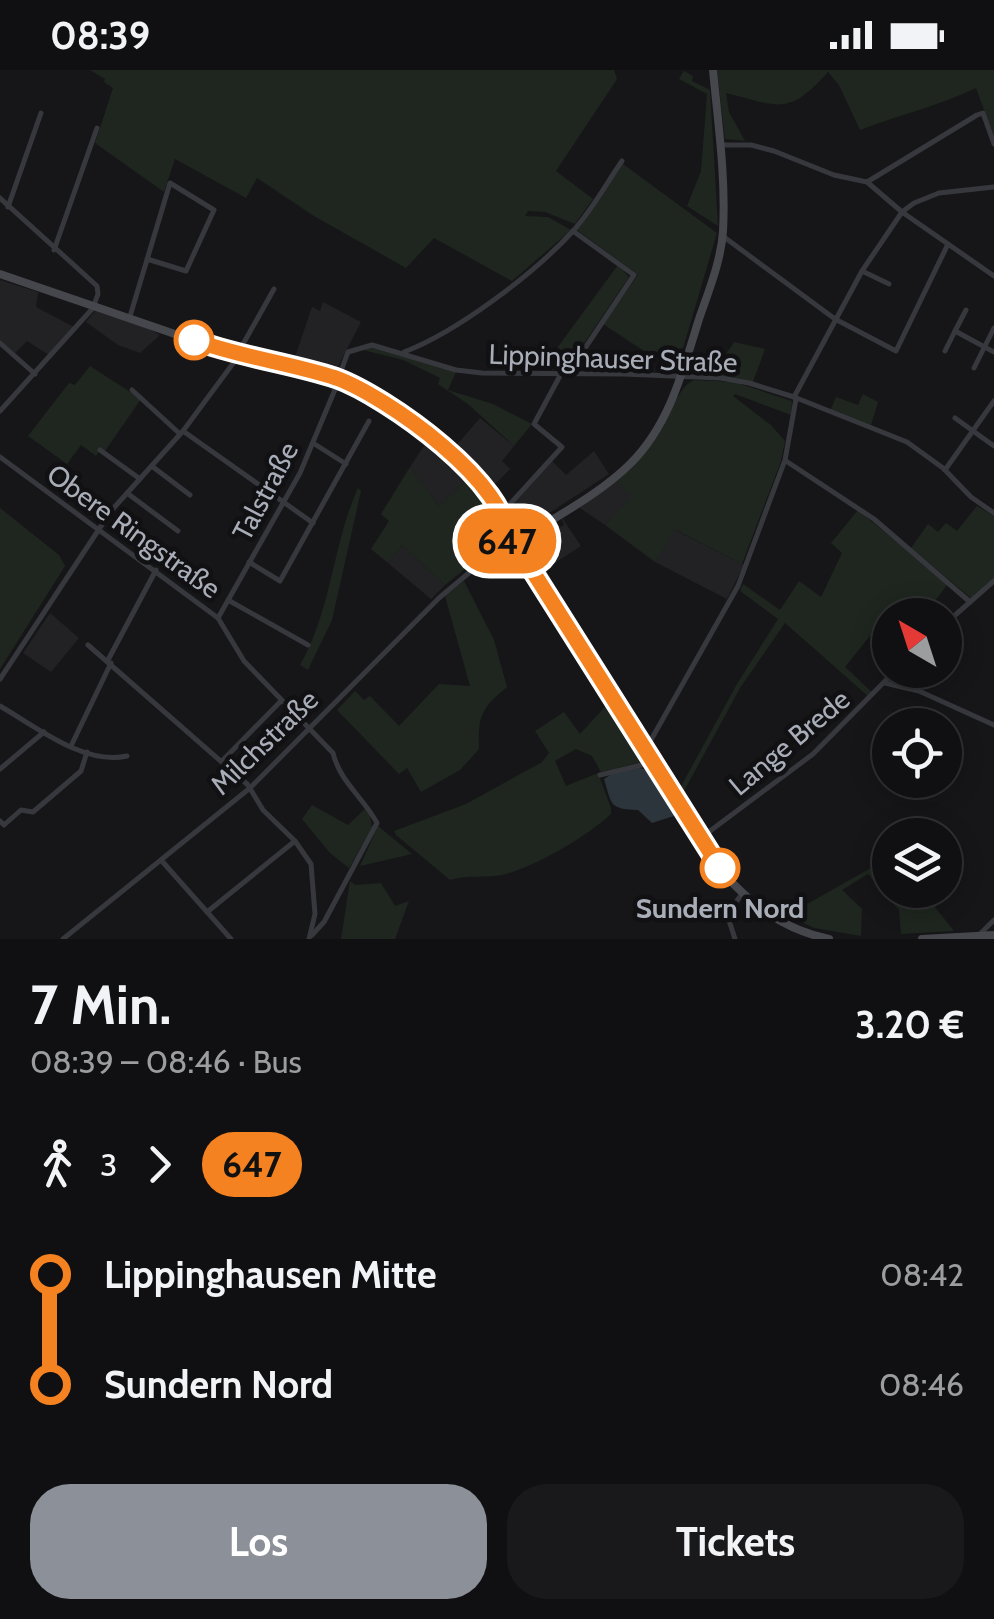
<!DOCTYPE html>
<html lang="de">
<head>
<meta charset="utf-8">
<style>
  body { margin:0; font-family:Cabin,sans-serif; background:#19191b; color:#f1f3f6; height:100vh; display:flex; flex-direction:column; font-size:38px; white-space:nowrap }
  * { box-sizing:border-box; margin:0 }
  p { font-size:32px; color:#9c9d9f }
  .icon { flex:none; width:55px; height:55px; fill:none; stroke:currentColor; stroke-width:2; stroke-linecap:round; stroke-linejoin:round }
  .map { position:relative; height:869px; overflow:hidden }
  .drawer { display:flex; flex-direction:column; background:#101012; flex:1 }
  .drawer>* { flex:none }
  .badge { padding:0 20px; border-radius:32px; font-size:35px; line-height:65px }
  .needle { width:65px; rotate:321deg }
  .buttons { position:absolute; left:872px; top:528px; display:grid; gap:20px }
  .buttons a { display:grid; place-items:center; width:90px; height:90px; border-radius:50%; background:#101012; box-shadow:0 5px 25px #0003,0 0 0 2px #303032; font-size:50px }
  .map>.badge { position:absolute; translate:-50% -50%; box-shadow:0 0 0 5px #fff }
  .legs { display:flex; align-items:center; gap:15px; height:110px; padding:0 30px; font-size:32px }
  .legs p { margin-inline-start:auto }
  .head { display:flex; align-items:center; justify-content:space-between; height:170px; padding:0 30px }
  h1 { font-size:55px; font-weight:700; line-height:75px }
  .button { display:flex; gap:20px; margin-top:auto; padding:20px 30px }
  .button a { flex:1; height:115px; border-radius:40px; background:#8c9099; color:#fff; font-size:40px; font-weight:700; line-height:115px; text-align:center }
  .button a+a { background:#19191b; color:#f1f3f6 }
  ul { padding:0 30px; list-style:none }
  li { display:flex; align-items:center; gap:35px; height:110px; font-size:38px }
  li i { display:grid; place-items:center; width:15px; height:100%; margin:0 12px; background:currentColor }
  li i::after { content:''; width:25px; height:25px; margin:-12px; border:8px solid; border-radius:50%; background:#101012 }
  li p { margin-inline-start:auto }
  li:first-child i { background:linear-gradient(#0000 50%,currentColor 0) }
  li:last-child i { background:linear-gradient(currentColor 50%,#0000 0) }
  .status { display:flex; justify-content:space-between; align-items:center; height:70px; padding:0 50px; background:#101012; direction:ltr }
  .status svg { height:28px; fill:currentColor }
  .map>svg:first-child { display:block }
  .built { fill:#222225 }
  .green { fill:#1e261f }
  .water { fill:#2c353c }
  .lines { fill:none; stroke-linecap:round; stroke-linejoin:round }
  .street { stroke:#37383d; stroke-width:5 }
  .secondary { stroke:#45474d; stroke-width:8 }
  .line-1-casing { stroke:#fff; stroke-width:22 }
  .line-1 { stroke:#f58220; stroke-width:15 }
  .stop-1-dot { fill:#fff; stroke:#f58220; stroke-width:5 }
  .labels { text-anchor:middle; stroke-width:9; stroke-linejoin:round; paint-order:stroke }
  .street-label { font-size:28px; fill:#a8adb8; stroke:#111113 }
  .stop-label { font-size:28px; font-weight:bold; fill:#a8adb8; stroke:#111113 }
</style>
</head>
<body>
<div class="status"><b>08:39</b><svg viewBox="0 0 49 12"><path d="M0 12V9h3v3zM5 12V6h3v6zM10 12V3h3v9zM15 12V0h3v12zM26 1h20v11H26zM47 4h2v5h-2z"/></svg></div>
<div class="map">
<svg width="994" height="869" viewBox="0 0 994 869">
  <rect width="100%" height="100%" fill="#161618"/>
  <g class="built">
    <polygon points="0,210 38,222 36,237 74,257 49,285 27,271 15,283 0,270"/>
    <polygon points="323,232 361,252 335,302 293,293 312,237 320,241"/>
    <polygon points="95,241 148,258 160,265 140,283 118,275 86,252"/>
    <polygon points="480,348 514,376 502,391 510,399 490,419 455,377"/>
    <polygon points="428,370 469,408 439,436 410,397"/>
    <polygon points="594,381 609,404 551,442 517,456 507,441 552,391 566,405"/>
    <polygon points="616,410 633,426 605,455 577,436"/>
    <polygon points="561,446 581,476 544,500 530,474 539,462 553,452 558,458 564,455"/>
    <polygon points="675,460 744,495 727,529 655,492"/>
    <polygon points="402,475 445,515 431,529 388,493"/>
    <polygon points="50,543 79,568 51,602 23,583"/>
  </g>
  <g class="green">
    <polygon points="90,0 614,0 617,9 556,101 593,129 575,154 545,142 528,141 525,146 548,147 571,160 512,211 434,168 406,198 314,146 257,108 246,128 175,89 164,122 95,73 113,18 104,12 105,9"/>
    <path d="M717,0h277v67l-18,-49c-37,18 -78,27 -116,42l-21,-45 -11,-13c-40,45 -49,34 -102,21l3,19 16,29 -20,-2z"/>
    <polygon points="684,1 693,6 692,11 710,20 718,156 687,136 701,101 707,24 679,9"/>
    <polygon points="623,94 717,163 676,302 603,254 638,205 577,160"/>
    <polygon points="618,195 629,207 566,300 541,300"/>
    <polygon points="734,272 765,279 753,312 712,306"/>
    <polygon points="373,277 456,302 448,320 493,334 532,354 514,376 468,334 438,314 440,308 403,290 359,279"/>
    <polygon points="90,296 141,329 105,381 101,379 96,386 81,375 67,394 28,366 69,313 75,315"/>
    <path d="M694,310l40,2 58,19 -1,14 -56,-21 -2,2 38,29 14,16 -4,20 -39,103 -66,-34 -21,32 -50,-37 27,-29 -16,-16c17,-14 32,-29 44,-48 12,-18 16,-43 34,-52z"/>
    <polygon points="863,324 878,332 871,355 830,341 836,327 858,335"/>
    <path d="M410,397l29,39 30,-28c14,17 33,40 32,62l-56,45 -43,-40 -14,18 -17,-14 18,-28 -8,-7z"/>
    <path d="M358,418l3,3 -29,129 -24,50 -8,-5c32,-56 32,-119 58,-177z"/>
    <polygon points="977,436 994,446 994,509 971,528 911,478 928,454 938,462 946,453 957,461"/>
    <polygon points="0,438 59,485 65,496 0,599"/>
    <polygon points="858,440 948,514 924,545 890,545 890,559 882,551 845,597 873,623 869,627 785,553 740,618 683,723 680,718 737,614 778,549 740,521 743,514 780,540 799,511 821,527 842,483 831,473"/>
    <path d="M464,511l30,59 13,47c-26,21 -29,29 -28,62l-19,21 -39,22 -14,-24 -8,6 -62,-64 18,-19 9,9 6,-4 29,30 40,-42 31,2 -25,-90z"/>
    <path d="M612,629l38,61 -49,12 -9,-16 -16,-7 -21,12 11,25 32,-13 13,35v6c-25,23 -73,51 -105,60 -19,5 -37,0 -56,6l-54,-45 -2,-4 72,-27 76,-42 7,-9 -14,-22 29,-19 16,22z"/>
    <polygon points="312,735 348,755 365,739 370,745 372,758 349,798 330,783 302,749"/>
    <polygon points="378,756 412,784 360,796"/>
    <polygon points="890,787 890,820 921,820 954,861 901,864 899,840 868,804 842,820 862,839 861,866 814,858 776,840 809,833"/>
    <polygon points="350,811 355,815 381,813 395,836 409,831 395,869 341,869"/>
  </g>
  <path class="water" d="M639,698l14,3 27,43 -28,9 -14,-13c-29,-1 -26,-5 -34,-31l11,-7z"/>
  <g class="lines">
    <g class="street">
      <polyline points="720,75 751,75 774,81 834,105 867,112 902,142 994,206"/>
      <polyline points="867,112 977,45 983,43 994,74"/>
      <polyline points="0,128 97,216 98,224 93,238 0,341"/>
      <polyline points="8,137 41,43"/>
      <polyline points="724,167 835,249 896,281 948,174"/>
      <polyline points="54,180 97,58"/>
      <polyline points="862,201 889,214"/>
      <polyline points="130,246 131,243 170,113 214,140 186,201 147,189"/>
      <polyline points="955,261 966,240"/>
      <polyline points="0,273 35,304"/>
      <polyline points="945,281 955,261 994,282"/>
      <path d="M404,282c53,-20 131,-79 169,-121 19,-21 33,-47 49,-70"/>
      <polyline points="238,283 274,219"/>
      <polyline points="974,298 994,258"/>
      <polyline points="569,302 634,205 573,161"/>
      <polyline points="338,309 348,282 372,275 456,300 482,303 624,304 721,308 749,313 794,327 907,372 943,398 971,427 994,443"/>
      <polyline points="132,320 180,364"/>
      <polyline points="794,327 862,201 902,142 914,133 939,123 994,117"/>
      <polyline points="955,348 994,376"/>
      <polyline points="183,361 313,453"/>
      <polyline points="313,373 346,394"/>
      <polyline points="100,380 140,409"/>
      <path d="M0,387l218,161 26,43 89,92c7,29 30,44 44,70l-53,99 -12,13"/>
      <polyline points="786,391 874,449 970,532"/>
      <polyline points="153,397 190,425"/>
      <polyline points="945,400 994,331"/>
      <polyline points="127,423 178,461"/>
      <polyline points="500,445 562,377 534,354 562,302"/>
      <polyline points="492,486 510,477"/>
      <polyline points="249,492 280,511 369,351"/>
      <polyline points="228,530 308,575"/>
      <polyline points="218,548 300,403 339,310"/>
      <polyline points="945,554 994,511"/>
      <polyline points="88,575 248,715 263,740 295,771 311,794 315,844 309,869"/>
      <polyline points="108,590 156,500"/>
      <polyline points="0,609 111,441 183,361 240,284"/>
      <polyline points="885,613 919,621 994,655"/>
      <path d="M0,636c35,20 84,60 127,50"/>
      <polyline points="71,676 111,593"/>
      <polyline points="647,677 738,516 785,390 796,329"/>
      <polyline points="222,691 281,631"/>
      <polyline points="0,699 44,662"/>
      <polyline points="600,705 654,692"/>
      <polyline points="0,751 4,755 21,740 33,742 81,701 87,682"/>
      <polyline points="702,767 813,684 896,600"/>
      <polyline points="161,790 231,869"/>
      <polyline points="207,842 295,771"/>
      <polyline points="979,865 994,850"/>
      <polyline points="63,869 250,718 439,528 507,471"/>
      <polyline points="735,869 727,844 742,824"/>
    </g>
    <g class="secondary">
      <polyline points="0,204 207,275 323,305 351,315 455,385 513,462"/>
      <circle cx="515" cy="470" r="9"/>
      <path d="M524,467c35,-22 77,-44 107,-74 39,-39 52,-93 68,-144 10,-29 22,-58 24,-88 3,-54 -5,-108 -10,-161"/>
      <path d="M522,476l204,330c29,32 60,54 103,63"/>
      <polyline points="922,869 994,865"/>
    </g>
  </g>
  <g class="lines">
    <g class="line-1-casing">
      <path id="line-1" d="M194,270c46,17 96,23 142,38 50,18 176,107 172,165l10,5 202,320"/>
    </g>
    <use href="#line-1" class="line-1"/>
  </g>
  <g class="stop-1-dot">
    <circle cx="194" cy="270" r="18"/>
    <circle cx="720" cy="798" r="18"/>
  </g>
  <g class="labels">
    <g class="street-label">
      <text transform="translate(613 288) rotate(2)" y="10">Lippinghauser Straße</text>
      <text transform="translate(265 421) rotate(-62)" y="10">Talstraße</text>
      <text transform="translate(134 461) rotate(36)" y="10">Obere Ringstraße</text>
      <text transform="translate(264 672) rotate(-44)" y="10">Milchstraße</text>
      <text transform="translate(789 672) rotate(-40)" y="10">Lange Brede</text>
    </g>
    <g class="stop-label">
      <text x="720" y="848">Sundern Nord</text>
    </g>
  </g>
</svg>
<div class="buttons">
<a><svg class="needle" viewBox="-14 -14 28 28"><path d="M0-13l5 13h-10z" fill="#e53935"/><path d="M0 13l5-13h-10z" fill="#9c9d9f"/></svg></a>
<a><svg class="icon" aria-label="locate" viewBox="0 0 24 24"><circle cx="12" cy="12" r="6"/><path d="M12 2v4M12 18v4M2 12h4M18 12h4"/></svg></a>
<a><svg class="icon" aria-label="layers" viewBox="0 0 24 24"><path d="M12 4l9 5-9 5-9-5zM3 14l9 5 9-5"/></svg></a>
</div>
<b class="badge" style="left:507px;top:471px;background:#f58220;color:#111">647</b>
</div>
<section class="drawer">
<div class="head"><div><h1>7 Min.</h1><p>08:39 – 08:46 · Bus</p></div><b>3.20 €</b></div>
<div class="legs"><svg class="icon" aria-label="walk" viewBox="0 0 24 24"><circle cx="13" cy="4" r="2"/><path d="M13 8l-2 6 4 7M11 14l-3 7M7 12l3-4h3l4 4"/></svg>3<svg class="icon" aria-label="forward" viewBox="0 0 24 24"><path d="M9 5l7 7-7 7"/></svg><b class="badge" style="background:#f58220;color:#111">647</b></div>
<ul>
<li><i style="color:#f58220"></i><b>Lippinghausen Mitte</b><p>08:42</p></li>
<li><i style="color:#f58220"></i><b>Sundern Nord</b><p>08:46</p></li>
</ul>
<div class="button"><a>Los</a><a>Tickets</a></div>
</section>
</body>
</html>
